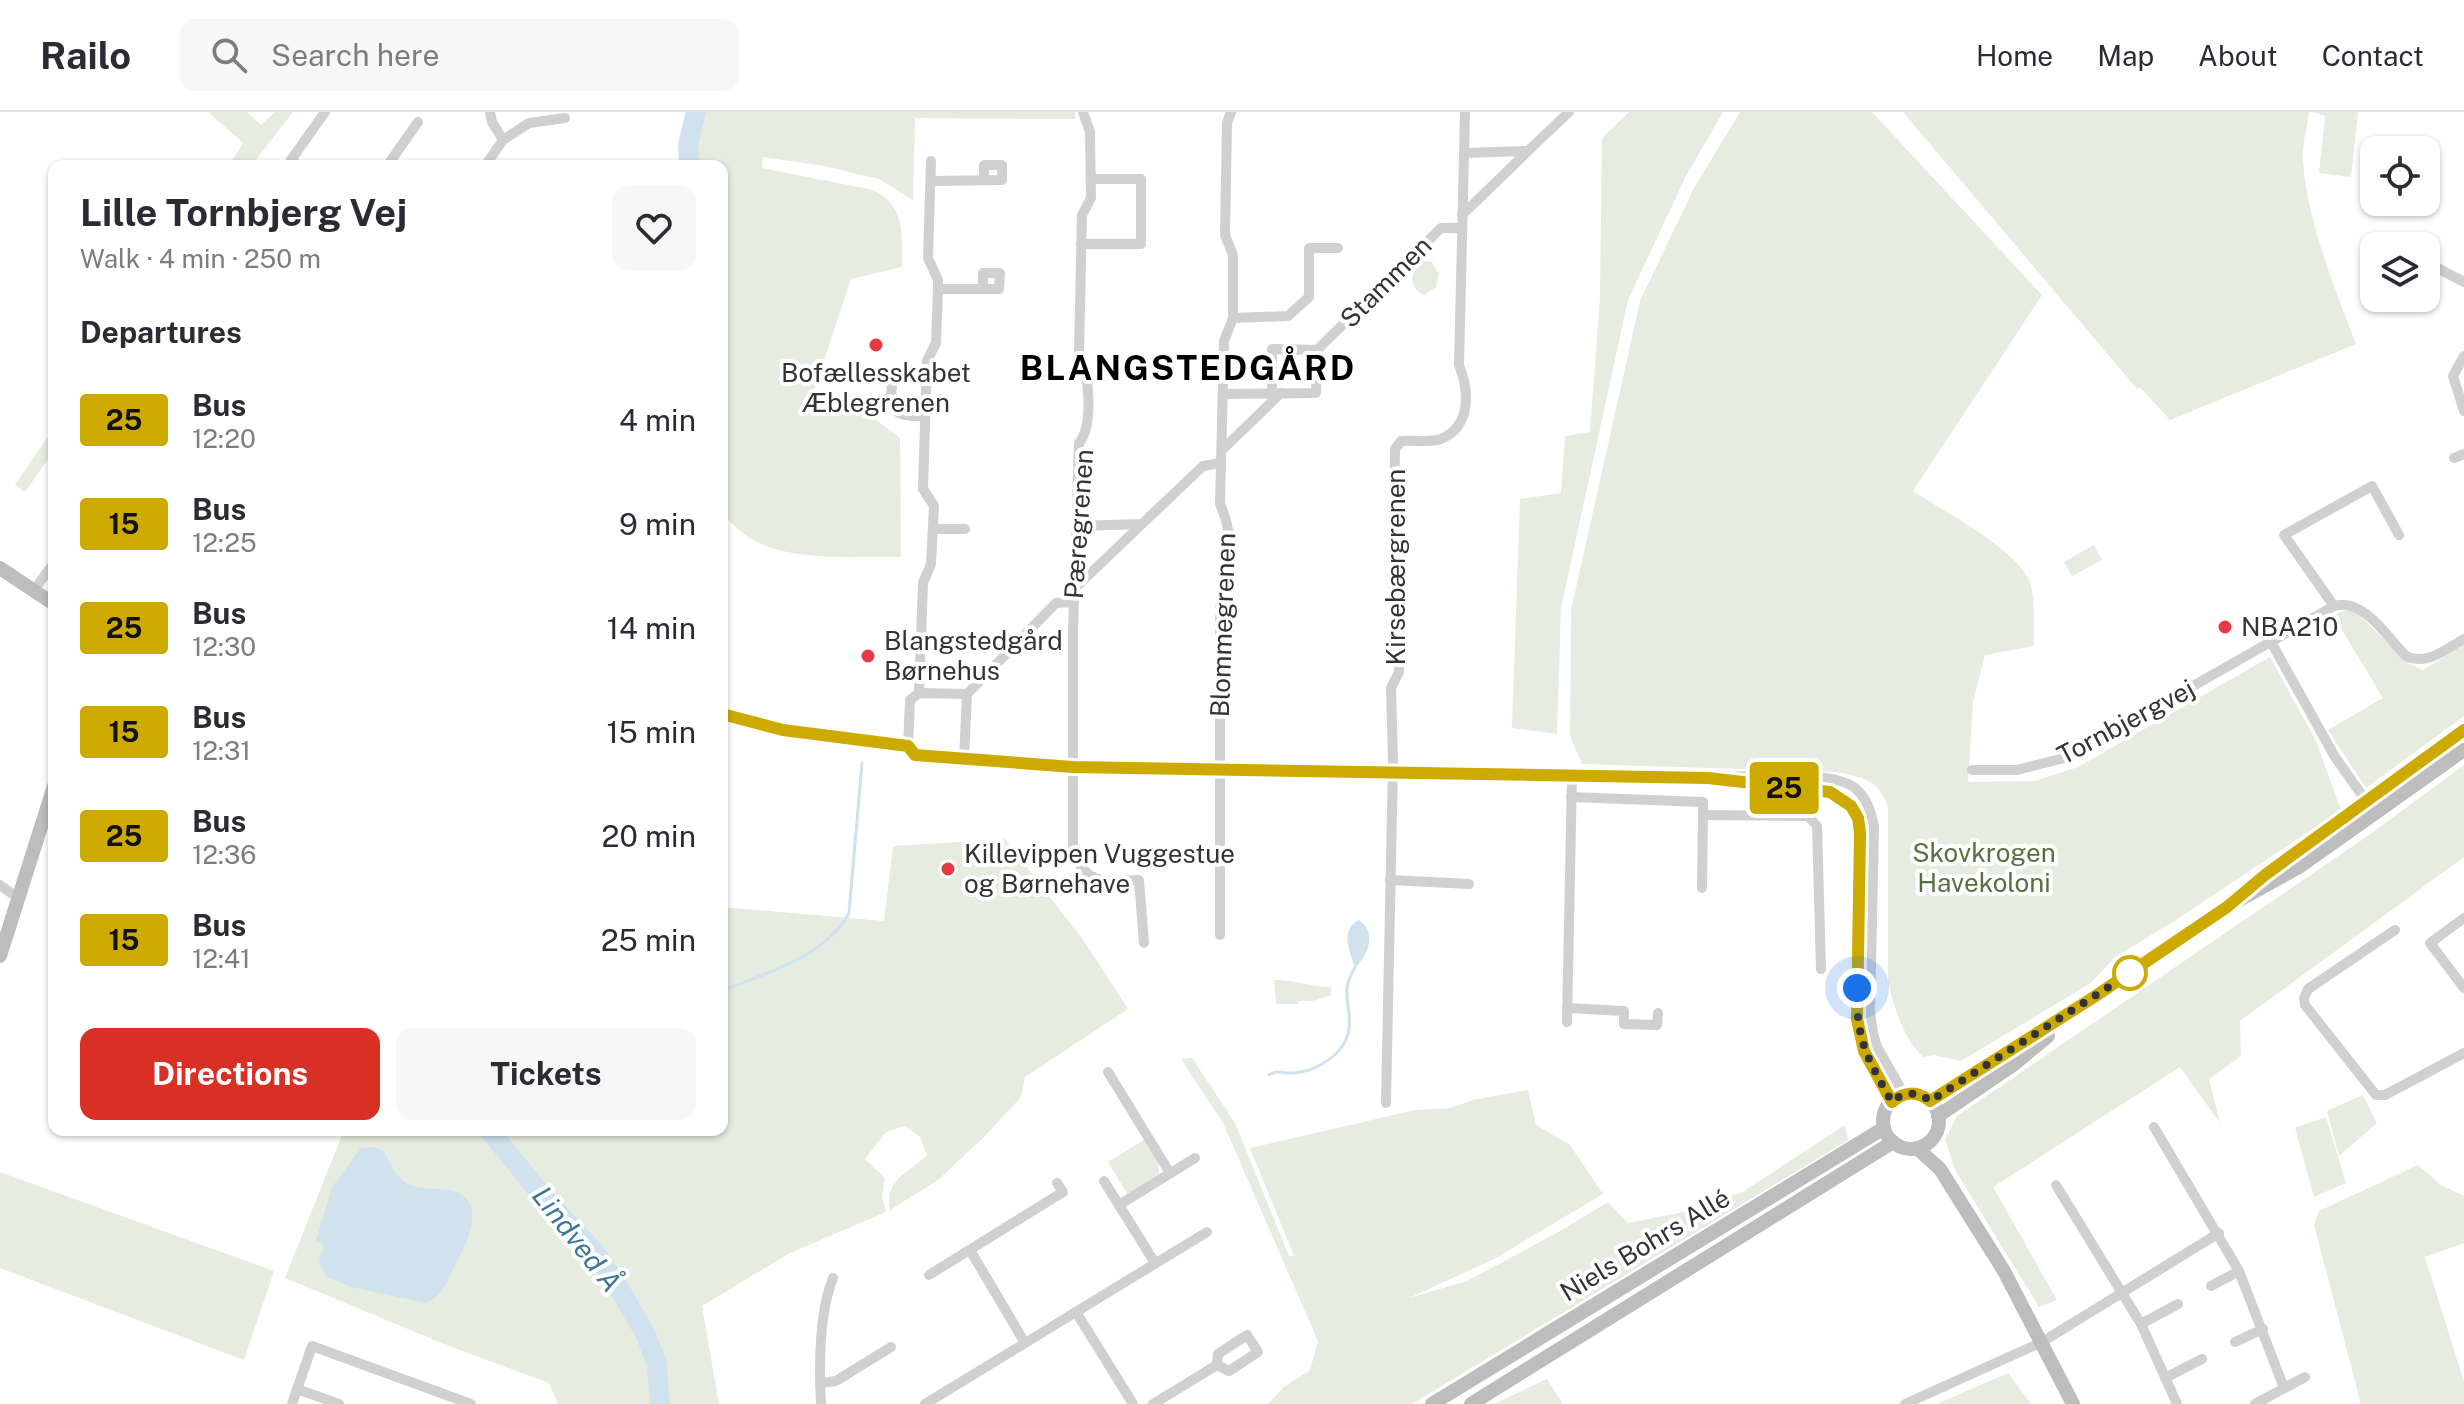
<!DOCTYPE html>
<html lang="en">
<head>
<meta charset="utf-8">
<style>
  body { margin:0; font-family:"Public Sans",sans-serif; background:#f7f7f7; color:#2b2b33; height:100vh; display:flex; flex-direction:column; font-size:30px; white-space:nowrap }
  * { box-sizing:border-box; margin:0 }
  p { font-size:26px; color:#7c7c81 }
  .icon { flex:none; width:44px; height:44px; fill:none; stroke:currentColor; stroke-width:2; stroke-linecap:round; stroke-linejoin:round }
  .map { position:relative; flex:1; overflow:hidden }
  .details { position:absolute; left:48px; top:48px; width:680px; height:976px; display:flex; flex-direction:column; background:#fff; border-radius:16px; box-shadow:0 2px 6px #0004 }
  .details>* { flex:none }
  .badge { padding:0 16px; border-radius:6px; font-size:28px; line-height:52px }
  .buttons { position:absolute; left:2360px; top:24px; display:grid; gap:16px }
  .buttons a { display:grid; place-items:center; width:80px; height:80px; border-radius:16px; background:#fff; box-shadow:0 2px 6px #0004; font-size:40px }
  .you { position:absolute; width:40px; height:40px; margin:-20px; border:6px solid #fff; border-radius:50%; background:#1a73e8; box-shadow:0 0 0 12px #1a73e833 }
  .map>.badge { position:absolute; translate:-50% -50%; box-shadow:0 0 0 4px #fff }
  h2 { padding:0 32px; font-size:30px; line-height:72px }
  .round { display:grid; place-items:center; flex:none; width:84px; height:84px; border-radius:16px; background:#f7f7f7 }
  .summary { display:flex; align-items:center; justify-content:space-between; height:136px; padding:0 32px }
  h1 { font-size:38px; font-weight:700; line-height:60px }
  .button { display:flex; gap:16px; margin-top:auto; padding:16px 32px }
  .button a { flex:1; height:92px; border-radius:16px; background:#d93025; color:#fff; font-size:32px; font-weight:700; line-height:92px; text-align:center }
  .button a+a { background:#f7f7f7; color:#2b2b33 }
  ul { padding:0; list-style:none }
  li { display:flex; align-items:center; gap:24px; height:104px; padding:0 32px }
  li div { flex:1 }
  li b { display:block; font-size:30px }
  li em { font-style:normal }
  li .badge { min-width:88px; font-weight:700; text-align:center }
  header { display:flex; align-items:center; gap:48px; box-sizing:border-box; height:112px; padding:0 40px; background:#fff; border-bottom:2px solid #e1e1e2 }
  header strong { font-size:38px }
  nav { display:flex; gap:44px; margin-inline-start:auto; font-size:28px }
  .search { width:560px; height:72px; background:#f7f7f7; display:flex; align-items:center; gap:20px; box-sizing:border-box; padding:0 28px; border-radius:16px; color:#7c7c81; font-size:30px }
  .map>svg:first-child { display:block }
  .green { fill:#e6ecdf }
  .water { fill:#cfe2ee }
  .lines { fill:none; stroke-linecap:round; stroke-linejoin:round }
  .stream { stroke:#cfe2ee; stroke-width:3 }
  .river { stroke:#cfe2ee; stroke-width:20 }
  .street { stroke:#d0d0d0; stroke-width:10 }
  .secondary { stroke:#bdbdbd; stroke-width:14 }
  .line-casing { stroke:#fff; stroke-width:18 }
  .line { stroke:#ca0; stroke-width:12 }
  .walk { stroke:#333; stroke-width:8; stroke-dasharray:0 14.4 }
  .poi-dot { fill:#e63946; stroke:#fff; stroke-width:3 }
  .stop-dot { fill:#fff; stroke:#ca0; stroke-width:4 }
  .labels { text-anchor:middle; stroke-width:8; stroke-linejoin:round; paint-order:stroke }
  .street-label { font-size:26px; fill:#333; stroke:#fff }
  .poi-label { font-size:26px; fill:#333; stroke:#fff; text-anchor:start }
  .park-label { font-size:26px; fill:#56703f; stroke:#fff }
  .water-label { font-size:28px; font-style:italic; fill:#3f7597; stroke:#fff }
  .district-label { font-size:34px; font-weight:bold; letter-spacing:2px; fill:#000; stroke:#fff }
</style>
</head>
<body>
<header>
<strong>Railo</strong>
<div class="search"><svg class="icon" aria-label="search" viewBox="0 0 24 24"><circle cx="10" cy="10" r="6"/><path d="M15 15l6 6"/></svg>Search here</div>
<nav><a>Home</a><a>Map</a><a>About</a><a>Contact</a></nav>
</header>
<div class="map">
<svg width="2464" height="1292" viewBox="0 0 2464 1292">
  <rect width="100%" height="100%" fill="#fff"/>
  <g class="green">
    <polygon points="208,0 247,0 261,13 275,0 293,0 251,54 229,54 243,31"/>
    <path d="M689,0h386v7l-160,-1 -2,82 -34,-21 -55,-13 -61,-9 -1,11 111,22c33,16 29,45 29,77l-51,12 -38,115 33,3 54,41 1,119c-45,-1 -111,5 -150,-18 -11,-7 -20,-17 -29,-25v-348h-28c3,-24 -13,-28 -5,-54z"/>
    <polygon points="1629,0 1723,0 1686,64 1628,188 1561,496 1557,622 1512,616 1520,387 1561,381 1565,324 1590,320 1600,185 1602,26"/>
    <path d="M1740,0h132l170,183 -129,196c30,20 106,59 117,92 6,18 3,44 4,63l-49,9 -12,47 -5,80 67,-1 43,-14 192,-110 46,84 25,69 -165,110 -61,37 -24,26 -130,78 -27,-6 -11,2c-20,-20 -28,-47 -35,-75v-175c-9,-28 -25,-29 -51,-35l-255,-8 -12,-28 1,-126 69,-309 54,-113z"/>
    <path d="M1903,0h406c-2,15 -7,33 -6,49 4,60 32,127 53,183l-186,76 -30,-33 -3,2z"/>
    <polygon points="2313,0 2358,0 2351,65 2319,61 2325,4"/>
    <path d="M1424,149l8,1 7,12 -3,13 -12,8c-13,-6 -14,-17 -8,-29z"/>
    <polygon points="54,316 54,338 25,380 15,373"/>
    <polygon points="2094,433 2102,448 2072,464 2064,450"/>
    <polygon points="2352,496 2408,551 2423,558 2464,533 2464,604 2366,676 2328,618 2383,586 2333,503"/>
    <polygon points="2464,653 2464,745 2240,909 2241,944 2209,967 2220,1011 2180,955 1993,1075 2057,1188 2039,1195 1955,1058 1945,1027 1957,1004 2372,721"/>
    <path d="M1005,727l79,102 44,68 -103,68 -4,20 -38,41 -45,42 -48,30c-6,-30 17,-36 37,-55l-7,-18 -15,-11 -19,6 -21,27 20,19 -3,18 4,16 -98,42 -86,52 17,98h-161l-9,-21 -105,-39 -159,-66 59,-148h378v-223l162,14 9,-75z"/>
    <path d="M1274,868c21,0 38,7 57,7v8l-18,6h-13l-3,3h-21z"/>
    <polygon points="1192,946 1235,1011 1289,1144 1294,1144 1250,1036 1415,998 1451,996 1473,988 1528,978 1536,1013 1570,1033 1603,1082 1494,1147 1409,1186 1467,1169 1555,1122 1608,1090 1628,1111 1679,1101 1741,1081 1845,1013 1848,1028 1412,1292 1268,1292 1284,1275 1310,1258 1318,1229 1223,1011 1181,947"/>
    <polygon points="2363,983 2377,1011 2339,1044 2327,999"/>
    <polygon points="2326,1005 2346,1071 2314,1085 2295,1016"/>
    <path d="M1144,1028c7,11 19,23 14,36l-30,19 -20,-33z"/>
    <polygon points="2418,1053 2441,1073 2464,1084 2464,1131 2425,1145 2464,1270 2464,1292 2361,1292 2314,1113 2319,1099"/>
    <polygon points="0,1060 274,1159 244,1248 0,1156"/>
    <polygon points="2008,1261 2031,1292 1937,1292"/>
    <polygon points="1547,1267 1563,1292 1494,1292"/>
  </g>
  <g class="water">
    <path d="M1359,808c18,13 10,34 -4,48 -5,-17 -16,-38 4,-48z"/>
    <path d="M373,1035l11,4c6,12 12,28 26,34 13,5 29,3 43,6 33,8 16,49 5,68 -9,17 -14,37 -32,44l-75,-16 -24,-10 -8,-15 5,-16 -8,-5 16,-54 29,-39z"/>
  </g>
  <g class="lines">
    <g class="stream">
      <path d="M722,879c43,-18 104,-34 127,-78l13,-150"/>
      <path d="M1269,963c9,-6 14,-1 24,-2 24,-1 53,-20 56,-44 3,-25 -10,-38 6,-61"/>
    </g>
    <g class="river">
      <polyline points="689,54 688,33 696,0"/>
      <polyline points="489,1018 545,1087 594,1139 616,1171 646,1223 657,1253 660,1292"/>
    </g>
    <g class="street">
      <path d="M1083,0l7,20 1,66 -9,17 -3,137c10,21 15,73 0,91l-6,188v223c17,33 33,27 66,26l5,63"/>
      <polyline points="503,28 529,11 565,6"/>
      <polyline points="1464,41 1528,39 1569,0"/>
      <polyline points="299,54 291,48 325,0"/>
      <polyline points="387,54 418,10"/>
      <polyline points="485,54 503,28 492,10 490,0"/>
      <polyline points="931,69 1002,68 1002,53 984,53 984,68"/>
      <polyline points="1462,103 1528,39"/>
      <polyline points="1081,132 1141,132 1141,67 1091,67"/>
      <polyline points="2426,150 2464,170"/>
      <polyline points="938,177 999,177 1000,161 983,161 983,177"/>
      <polyline points="1233,206 1288,204 1309,185 1309,136 1338,136"/>
      <polyline points="2464,244 2453,264 2464,299"/>
      <path d="M893,270c-7,32 3,34 32,34"/>
      <polyline points="1272,281 1272,237 1317,238"/>
      <polyline points="1223,282 1316,281 1317,238 1441,116 1461,116"/>
      <polyline points="1222,338 1281,281"/>
      <polyline points="2454,346 2464,342"/>
      <polyline points="1076,414 1142,412 1203,354 1221,351"/>
      <polyline points="933,417 965,417"/>
      <polyline points="1074,477 1142,412"/>
      <polyline points="34,478 54,451"/>
      <polyline points="2334,494 2284,423 2372,374 2399,423"/>
      <polyline points="922,530 957,530"/>
      <polyline points="2271,530 2335,645 2369,693"/>
      <polyline points="919,581 923,471 931,452 934,394 923,377 927,249 936,231 938,177 938,168 928,146 931,49"/>
      <path d="M722,602l61,16 125,16 7,9 158,12 635,11c33,-1 122,-10 147,10 12,10 16,24 19,38l-4,186 3,21 4,14 27,47"/>
      <polyline points="908,634 910,588 919,581 967,582 1056,491 1074,490"/>
      <polyline points="964,647 967,582"/>
      <path d="M1972,658h45l51,-13 266,-151c29,-9 53,31 72,50 21,10 40,-7 58,-17"/>
      <path d="M1737,670l93,10c20,9 27,20 30,41l-3,186 7,32 28,51"/>
      <polyline points="1571,685 1703,690 1703,703 1808,704 1817,714 1821,857"/>
      <polyline points="1390,768 1469,772"/>
      <polyline points="0,773 18,786"/>
      <polyline points="1702,776 1703,703"/>
      <polyline points="2464,806 2430,831 2464,876"/>
      <polyline points="2395,818 2308,877 2304,886 2305,893 2376,983 2385,983 2464,941"/>
      <path d="M1220,823v-329c14,-31 14,-71 0,-102l4,-163 9,-23v-63l-8,-20 2,-112 4,-11"/>
      <polyline points="1567,896 1624,899 1624,912 1657,913 1658,901"/>
      <polyline points="1567,910 1572,663"/>
      <polyline points="1108,960 1170,1061"/>
      <path d="M1386,991l7,-341 -2,-74 8,-16 1,-46 -7,-42 2,-135 6,-8c12,-1 29,2 40,-2 31,-13 28,-49 18,-74l6,-253"/>
      <polyline points="2154,1015 2239,1159 2284,1276"/>
      <polyline points="1104,1069 1155,1151"/>
      <polyline points="2056,1073 2141,1212 2177,1292"/>
      <polyline points="1119,1093 1195,1046"/>
      <polyline points="970,1138 1025,1231"/>
      <polyline points="929,1163 1063,1080 1057,1071"/>
      <polyline points="2211,1174 2239,1159"/>
      <polyline points="1076,1200 1133,1292"/>
      <polyline points="2141,1212 2178,1192"/>
      <polygon points="1247,1223 1258,1240 1229,1259 1217,1253 1218,1242"/>
      <polyline points="2235,1230 2263,1217"/>
      <polyline points="2165,1266 2202,1247"/>
      <polyline points="820,1271 836,1269 891,1235"/>
      <polyline points="297,1277 339,1292"/>
      <polyline points="292,1292 312,1234 471,1292"/>
      <path d="M821,1292c-2,-38 -2,-91 12,-126"/>
      <polyline points="925,1292 1207,1120"/>
      <polyline points="1153,1292 1217,1253"/>
      <polyline points="1905,1292 2042,1230 2219,1121"/>
      <polyline points="2255,1292 2305,1265"/>
    </g>
    <g class="secondary">
      <polyline points="0,456 54,492"/>
      <polyline points="2258,769 2464,618"/>
      <polyline points="0,844 54,674"/>
      <circle cx="1911" cy="1009" r="28"/>
      <polyline points="1930,989 2094,885 2227,795 2299,755 2464,638"/>
      <polyline points="1938,1004 2013,953 2048,924"/>
      <polyline points="1917,1036 1940,1057 2004,1159 2073,1292"/>
      <polyline points="1432,1292 1884,1016"/>
      <polyline points="1471,1292 1893,1030"/>
    </g>
  </g>
  <g class="lines">
    <g class="line-casing">
      <path id="line" d="M722,602l61,16 125,16 7,9 158,12 635,11 122,14 21,14 7,12 2,15 -3,186 7,32 28,51c12,-11 26,-11 38,-1l164,-104 133,-90 38,-32 199,-145"/>
    </g>
    <use href="#line" class="line"/>
    <path class="walk" d="M1857,876c-1,52 10,70 35,114 12,-11 26,-11 38,-1l205,-131 -5,3"/>
  </g>
  <g class="poi-dot">
    <circle cx="876" cy="233" r="8"/>
    <circle cx="2225" cy="515" r="8"/>
    <circle cx="868" cy="544" r="8"/>
    <circle cx="948" cy="757" r="8"/>
  </g>
  <circle class="stop-dot" cx="2130" cy="861" r="16"/>
  <g class="labels">
    <g class="street-label">
      <text transform="translate(1386 170) rotate(-45)" y="9">Stammen</text>
      <text transform="translate(1079 412) rotate(-86)" y="9">Pæregrenen</text>
      <text transform="translate(1396 455) rotate(-90)" y="9">Kirsebærgrenen</text>
      <text transform="translate(1223 513) rotate(-88)" y="9">Blommegrenen</text>
      <text transform="translate(2126 610) rotate(-28)" y="9">Tornbjergvej</text>
      <text transform="translate(1645 1133) rotate(-31)" y="9">Niels Bohrs Allé</text>
    </g>
    <g class="poi-label">
      <text x="876" y="270" text-anchor="middle">Bofællesskabet<tspan x="876" dy="30">Æblegrenen</tspan></text>
      <text x="2241" y="524">NBA210</text>
      <text x="884" y="538">Blangstedgård<tspan x="884" dy="30">Børnehus</tspan></text>
      <text x="964" y="751">Killevippen Vuggestue<tspan x="964" dy="30">og Børnehave</tspan></text>
    </g>
    <g class="park-label">
      <text x="1984" y="750">Skovkrogen<tspan x="1984" dy="30">Havekoloni</tspan></text>
    </g>
    <g class="water-label">
      <text transform="translate(577 1127) rotate(52)" y="10">Lindved Å</text>
    </g>
    <g class="district-label">
      <text x="1188" y="268">BLANGSTEDGÅRD</text>
    </g>
  </g>
</svg>
<div class="buttons">
<a><svg class="icon" aria-label="locate" viewBox="0 0 24 24"><circle cx="12" cy="12" r="6"/><path d="M12 2v4M12 18v4M2 12h4M18 12h4"/></svg></a>
<a><svg class="icon" aria-label="layers" viewBox="0 0 24 24"><path d="M12 4l9 5-9 5-9-5zM3 14l9 5 9-5"/></svg></a>
</div>
<div class="you" style="left:1857px;top:876px"></div>
<b class="badge" style="left:1784px;top:676px;background:#ca0;color:#111">25</b>
<section class="details">
<div class="summary"><div><h1>Lille Tornbjerg Vej</h1><p>Walk · 4 min · 250 m</p></div><a class="round"><svg class="icon" aria-label="heart" viewBox="0 0 24 24"><path d="M12 20l-8-8c-3-5 5-10 8-4 3-6 11-1 8 4z"/></svg></a></div>
<h2>Departures</h2>
<ul>
<li><span class="badge" style="background:#ca0;color:#111">25</span><div><b>Bus</b><p>12:20</p></div><em>4 min</em></li>
<li><span class="badge" style="background:#ca0;color:#111">15</span><div><b>Bus</b><p>12:25</p></div><em>9 min</em></li>
<li><span class="badge" style="background:#ca0;color:#111">25</span><div><b>Bus</b><p>12:30</p></div><em>14 min</em></li>
<li><span class="badge" style="background:#ca0;color:#111">15</span><div><b>Bus</b><p>12:31</p></div><em>15 min</em></li>
<li><span class="badge" style="background:#ca0;color:#111">25</span><div><b>Bus</b><p>12:36</p></div><em>20 min</em></li>
<li><span class="badge" style="background:#ca0;color:#111">15</span><div><b>Bus</b><p>12:41</p></div><em>25 min</em></li>
</ul>
<div class="button"><a>Directions</a><a>Tickets</a></div>
</section>
</div>
</body>
</html>
